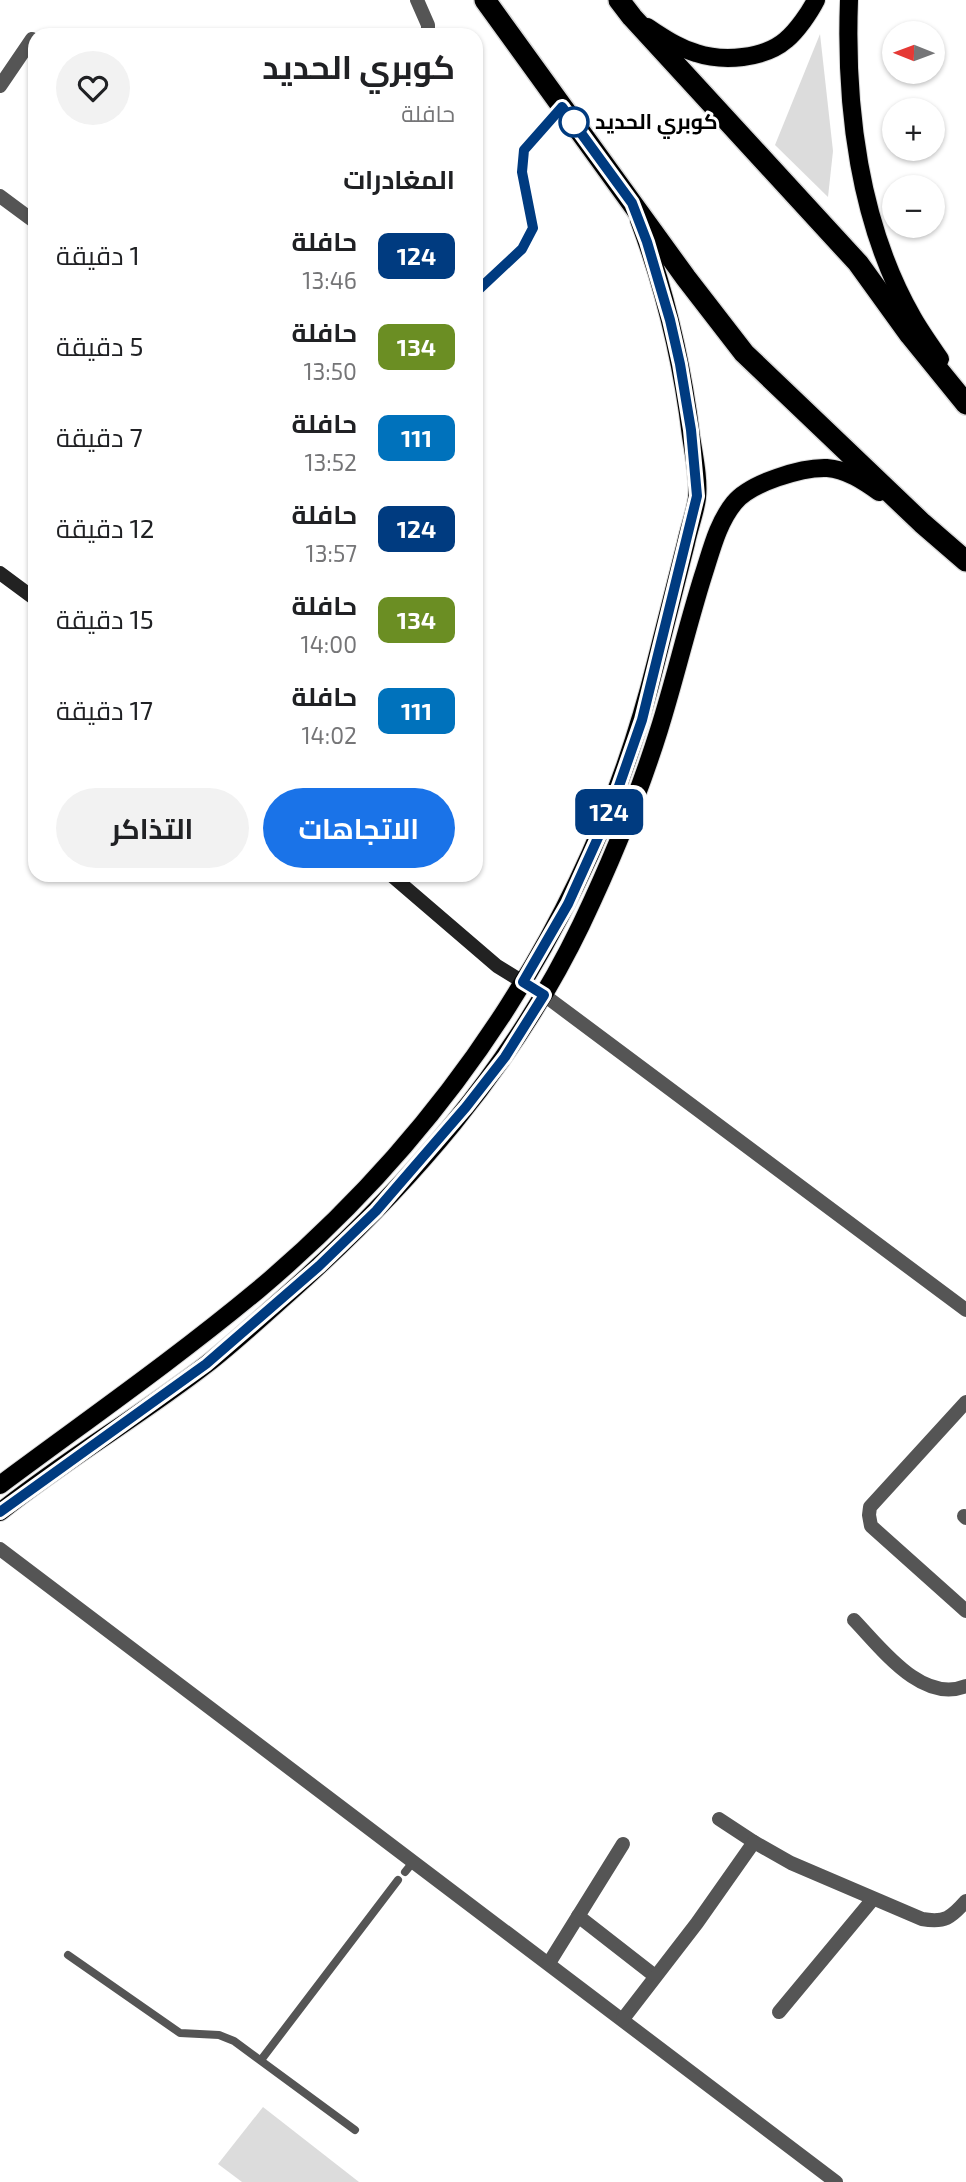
<!DOCTYPE html>
<html lang="ar">
<head>
<meta charset="utf-8">
<style>
  body { margin:0; font-family:"Exo 2",Cairo,sans-serif; background:#f2f2f2; color:#202124; direction:rtl; height:100vh; display:flex; flex-direction:column; font-size:26px; white-space:nowrap }
  * { box-sizing:border-box; margin:0 }
  p { font-size:23px; color:#757577 }
  .icon { flex:none; width:38px; height:38px; fill:none; stroke:currentColor; stroke-width:2; stroke-linecap:round; stroke-linejoin:round }
  .map { position:relative; flex:1; overflow:hidden; direction:ltr }
  .panel { position:absolute; left:28px; top:28px; width:455px; height:854px; display:flex; flex-direction:column; background:#fff; border-radius:21px; box-shadow:0 2px 5px #0004; direction:rtl }
  .panel>* { flex:none }
  .badge { padding:0 14px; border-radius:10px; font-size:24px; line-height:46px }
  .needle { width:46px; rotate:271deg }
  .tools { position:absolute; left:882px; top:21px; display:grid; gap:14px }
  .tools a { display:grid; place-items:center; width:63px; height:63px; border-radius:50%; background:#fff; box-shadow:0 2px 5px #0004; font-size:35px }
  .map>.badge { position:absolute; translate:-50% -50%; box-shadow:0 0 0 4px #fff }
  h2 { padding:0 28px; font-size:26px; line-height:63px }
  .round { display:grid; place-items:center; flex:none; width:74px; height:74px; border-radius:37px; background:#f2f2f2 }
  .overview { display:flex; align-items:center; justify-content:space-between; height:119px; padding:0 28px }
  h1 { font-size:33px; font-weight:700; line-height:52px }
  .primary-button { display:flex; gap:14px; margin-top:auto; padding:14px 28px }
  .primary-button a { flex:1; height:80px; border-radius:42px; background:#1a73e8; color:#fff; font-size:28px; font-weight:700; line-height:80px; text-align:center }
  .primary-button a+a { background:#f2f2f2; color:#202124 }
  ul { padding:0; list-style:none }
  li { display:flex; align-items:center; gap:21px; height:91px; padding:0 28px }
  li div { flex:1 }
  li b { display:block; font-size:26px }
  li em { font-style:normal }
  li .badge { min-width:77px; font-weight:700; text-align:center }
  .map>svg:first-child { display:block }
  .green { fill:#dcdcdc }
  .lines { fill:none; stroke-linecap:round; stroke-linejoin:round }
  .primary-casing { stroke:#dbdbdb; stroke-width:20 }
  .highway-casing { stroke:#dbdbdb; stroke-width:24 }
  .lane { stroke:#555; stroke-width:8 }
  .street { stroke:#555; stroke-width:14 }
  .secondary { stroke:#222; stroke-width:14 }
  .primary { stroke:#000; stroke-width:18 }
  .highway { stroke:#000; stroke-width:21 }
  .line-casing { stroke:#fff; stroke-width:16 }
  .line { stroke:#003b80; stroke-width:10 }
  .stop-dot { fill:#fff; stroke:#003b80; stroke-width:3.5 }
  .labels { text-anchor:middle; stroke-width:6; stroke-linejoin:round; paint-order:stroke }
  .stop-label { font-size:21px; font-weight:bold; fill:#000; stroke:#fff; text-anchor:start }
</style>
</head>
<body>
<div class="map">
<svg width="966" height="2182" viewBox="0 0 966 2182">
  <rect width="100%" height="100%" fill="#fff"/>
  <g class="green">
    <polygon points="820,34 833,151 828,197 775,145"/>
    <polygon points="263,2107 359,2182 242,2182 218,2164"/>
  </g>
  <g class="lines">
    <g class="primary-casing">
      <g id="primary">
        <path d="M849,0c-4,107 10,224 64,318 8,14 18,28 27,41"/>
        <path d="M647,27c16,10 31,21 49,26 27,9 68,6 90,-13 11,-9 24,-28 30,-40"/>
        <path d="M0,1485c86,-64 175,-126 258,-195 195,-164 337,-380 398,-628 10,-40 20,-79 30,-119 3,-15 9,-30 11,-45 2,-19 -3,-42 -6,-62 -9,-74 -26,-146 -52,-216"/>
        <path d="M0,1512c66,-53 140,-96 207,-148 28,-22 55,-47 82,-71 118,-105 223,-225 292,-368 30,-63 57,-128 78,-195 16,-51 28,-103 44,-154 8,-24 14,-52 31,-73 16,-20 68,-36 93,-35 19,1 38,14 52,24"/>
      </g>
    </g>
    <g class="highway-casing">
      <g id="highway">
        <polyline points="485,0 686,278 744,353 922,523 966,561"/>
        <polyline points="619,0 632,17 858,263 910,335 966,404"/>
      </g>
    </g>
    <g class="lane">
      <polyline points="476,292 522,249 533,228 522,172 524,150 561,109"/>
      <polyline points="405,1872 414,1861"/>
      <polyline points="68,1955 180,2033 219,2035 234,2041 355,2130"/>
      <polyline points="261,2060 398,1880"/>
    </g>
    <g class="street">
      <polyline points="417,0 428,25 428,35"/>
      <polyline points="0,86 32,39"/>
      <polyline points="0,196 35,222"/>
      <polyline points="544,995 966,1310"/>
      <polyline points="966,1402 870,1507 869,1515 871,1526 966,1611"/>
      <polyline points="964,1516 966,1518"/>
      <polyline points="0,1549 836,2182"/>
      <path d="M854,1620c27,28 68,84 112,66"/>
      <polyline points="719,1819 754,1842"/>
      <polyline points="578,1916 655,1976"/>
      <polyline points="549,1963 623,1844"/>
      <polyline points="779,2012 873,1899"/>
      <path d="M623,2019l74,-96 57,-81 37,21 131,56c23,4 29,-1 44,-18"/>
    </g>
    <g class="secondary">
      <polyline points="0,573 35,599"/>
      <polyline points="391,875 497,966 544,995"/>
    </g>
    <use href="#primary" class="primary"/>
    <use href="#highway" class="highway"/>
  </g>
  <g class="lines">
    <g class="line-casing">
      <polyline id="line" points="0,1512 206,1364 319,1266 376,1211 466,1107 505,1057 544,995 523,982 568,904 611,809 642,720 697,496 691,430 680,364 670,320 647,242 632,203 562,107 524,150 522,172 533,228 522,249 476,292"/>
    </g>
    <use href="#line" class="line"/>
  </g>
  <circle class="stop-dot" cx="574" cy="122" r="14"/>
  <g class="labels">
    <g class="stop-label">
      <text x="595" y="129">كوبري الحديد</text>
    </g>
  </g>
</svg>
<div class="tools">
<a><svg class="needle" viewBox="-14 -14 28 28"><path d="M0-13l5 13h-10z" fill="#e53935"/><path d="M0 13l5-13h-10z" fill="#757577"/></svg></a>
<a>+</a>
<a>−</a>
</div>
<b class="badge" style="left:609px;top:812px;background:#003b80;color:#fff">124</b>
<section class="panel">
<div class="overview"><div><h1>كوبري الحديد</h1><p>حافلة</p></div><a class="round"><svg class="icon" aria-label="heart" viewBox="0 0 24 24"><path d="M12 20l-8-8c-3-5 5-10 8-4 3-6 11-1 8 4z"/></svg></a></div>
<h2>المغادرات</h2>
<ul>
<li><span class="badge" style="background:#003b80;color:#fff">124</span><div><b>حافلة</b><p>13:46</p></div><em>1 دقيقة</em></li>
<li><span class="badge" style="background:#6b8e23;color:#fff">134</span><div><b>حافلة</b><p>13:50</p></div><em>5 دقيقة</em></li>
<li><span class="badge" style="background:#0072bc;color:#fff">111</span><div><b>حافلة</b><p>13:52</p></div><em>7 دقيقة</em></li>
<li><span class="badge" style="background:#003b80;color:#fff">124</span><div><b>حافلة</b><p>13:57</p></div><em>12 دقيقة</em></li>
<li><span class="badge" style="background:#6b8e23;color:#fff">134</span><div><b>حافلة</b><p>14:00</p></div><em>15 دقيقة</em></li>
<li><span class="badge" style="background:#0072bc;color:#fff">111</span><div><b>حافلة</b><p>14:02</p></div><em>17 دقيقة</em></li>
</ul>
<div class="primary-button"><a>الاتجاهات</a><a>التذاكر</a></div>
</section>
</div>
</body>
</html>
